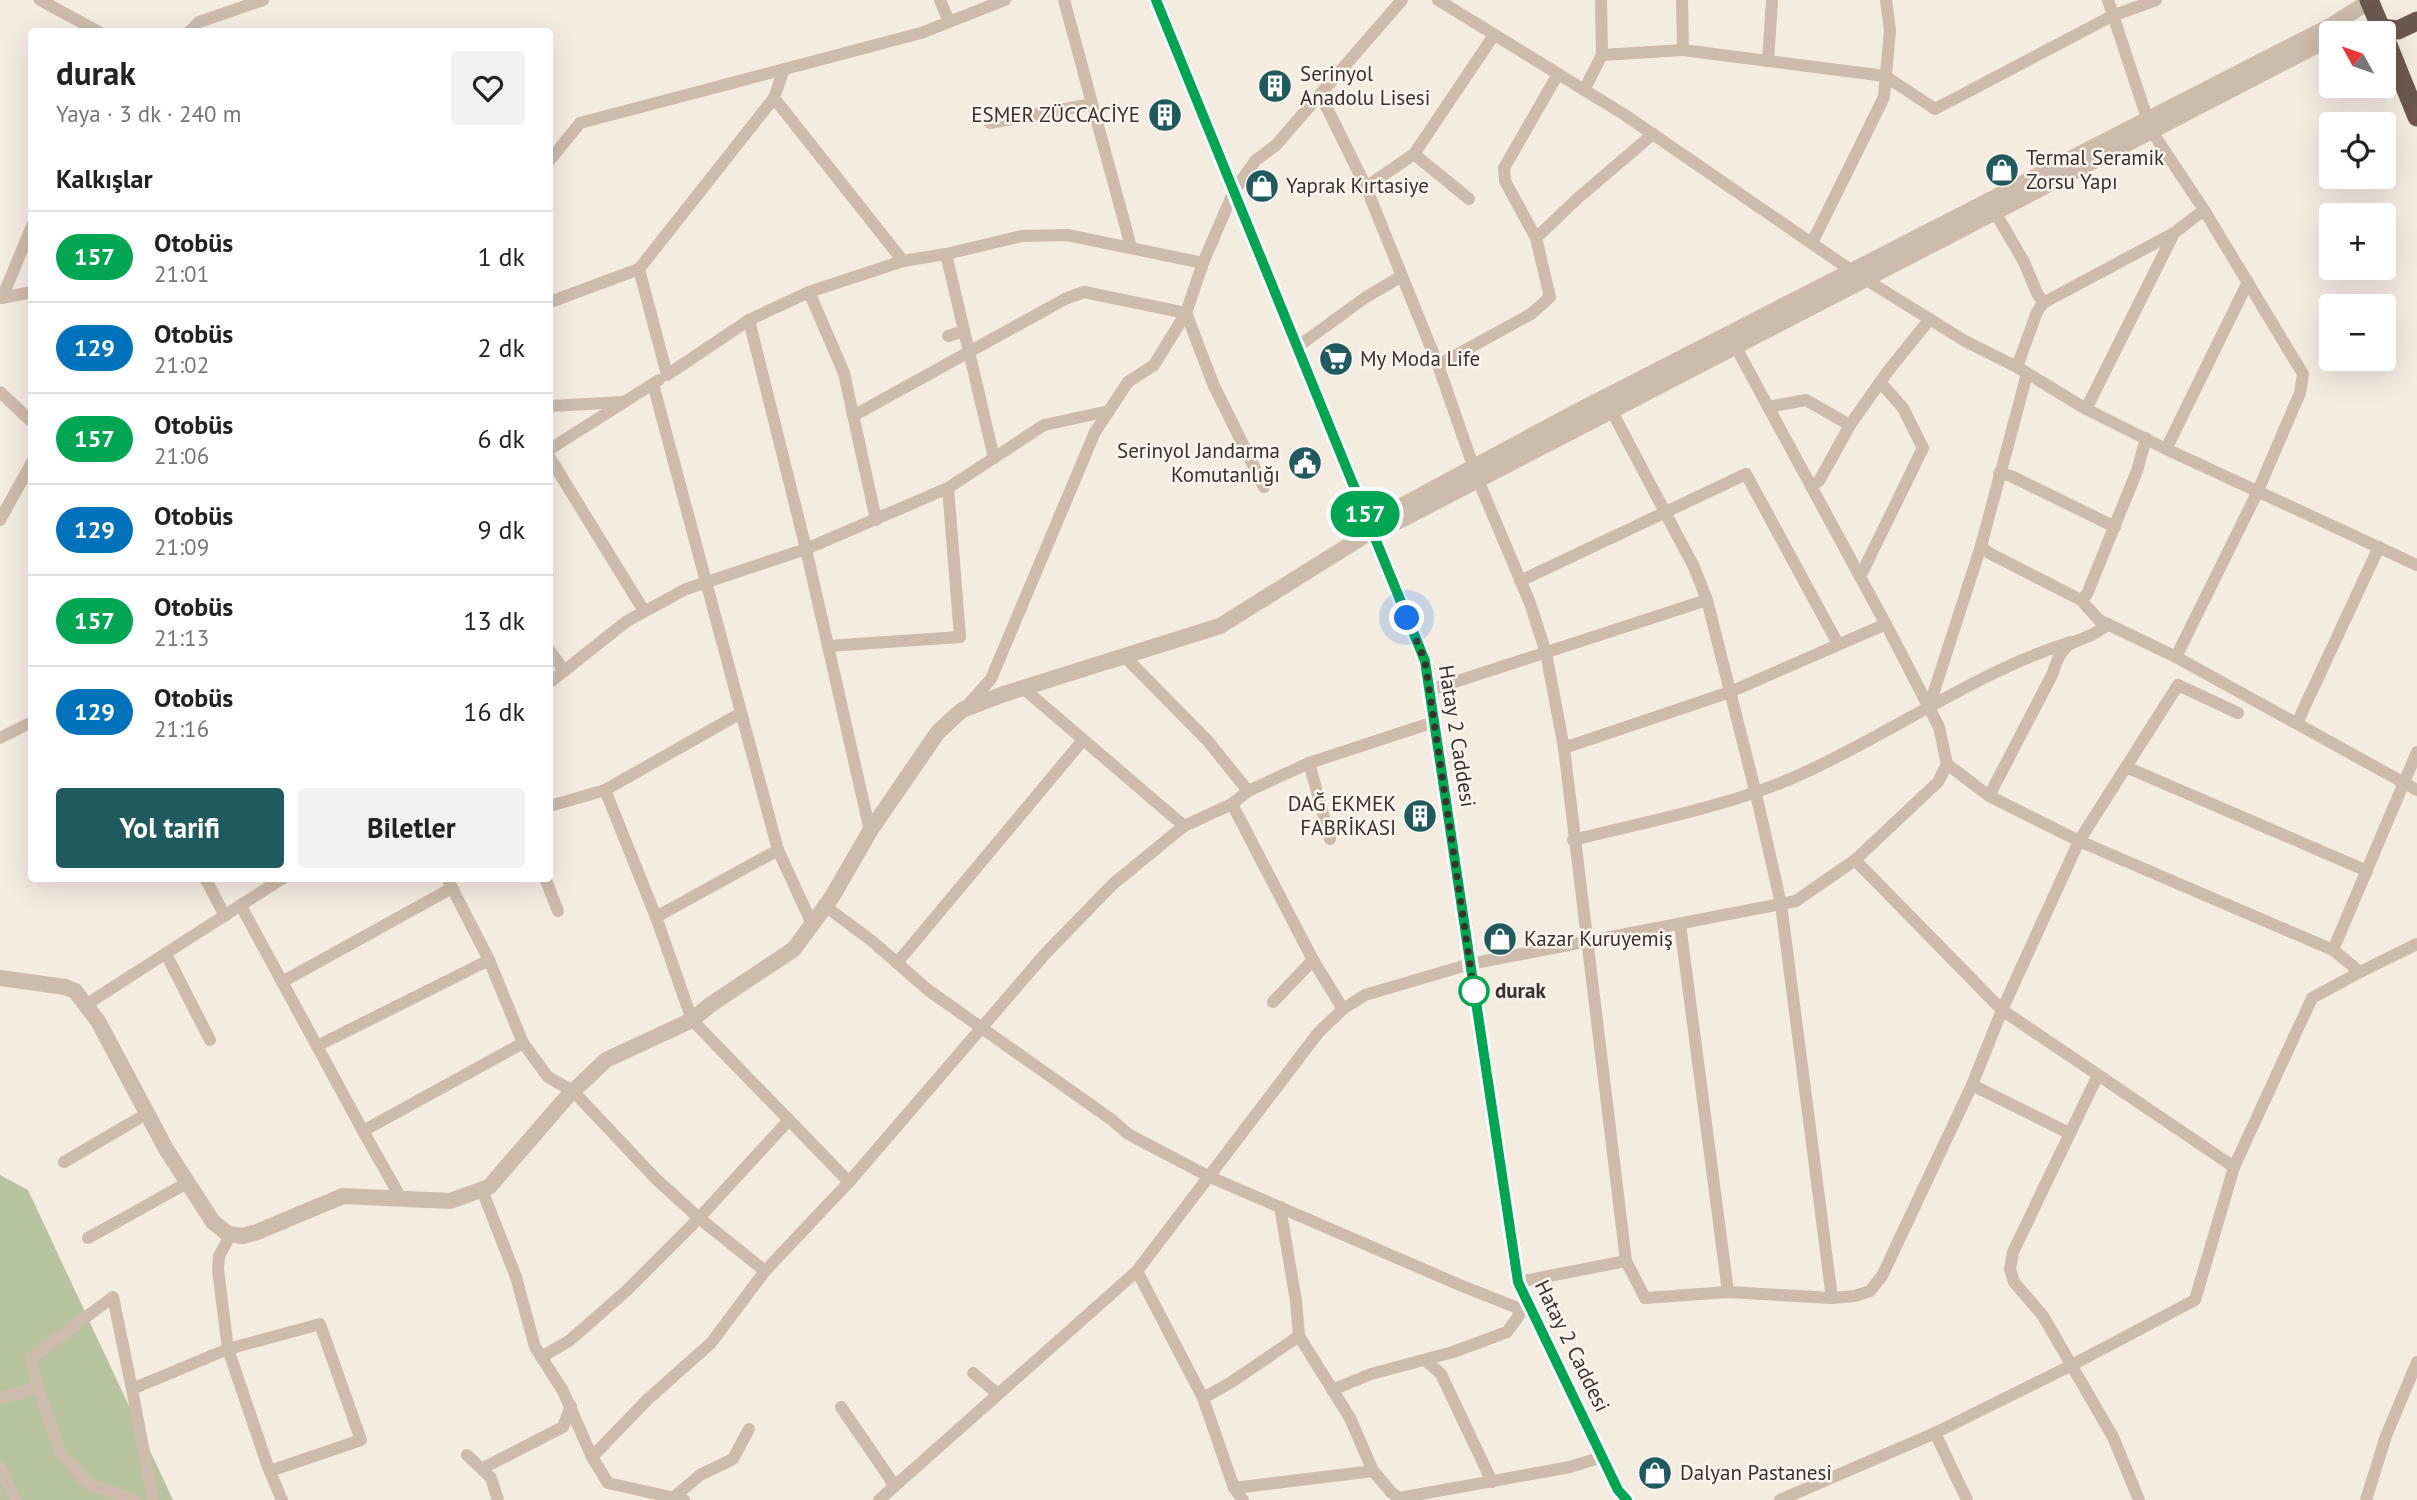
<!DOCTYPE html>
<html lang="tr">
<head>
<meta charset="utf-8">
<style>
  body { margin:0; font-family:"PT Sans",sans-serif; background:#f2f2f2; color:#222; height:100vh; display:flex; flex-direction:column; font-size:26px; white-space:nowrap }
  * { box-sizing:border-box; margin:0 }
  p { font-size:23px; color:#767676 }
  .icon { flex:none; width:38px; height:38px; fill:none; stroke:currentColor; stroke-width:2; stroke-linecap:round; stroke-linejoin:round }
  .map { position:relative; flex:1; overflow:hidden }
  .side { position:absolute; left:28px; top:28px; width:525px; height:854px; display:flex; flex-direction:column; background:#fff; border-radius:7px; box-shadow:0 7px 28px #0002 }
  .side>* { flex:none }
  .badge { padding:0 14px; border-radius:23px; font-size:24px; line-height:46px }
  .needle { width:46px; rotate:310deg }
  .tools { position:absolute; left:2319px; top:21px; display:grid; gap:14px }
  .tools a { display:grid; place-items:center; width:77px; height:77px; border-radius:7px; background:#fff; box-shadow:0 7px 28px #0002; font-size:35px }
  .you { position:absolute; width:35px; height:35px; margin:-18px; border:5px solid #fff; border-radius:50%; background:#1a73e8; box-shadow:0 0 0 10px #1a73e833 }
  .map>.badge { position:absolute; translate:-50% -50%; box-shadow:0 0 0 4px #fff }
  h2 { padding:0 28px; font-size:26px; line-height:63px }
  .round { display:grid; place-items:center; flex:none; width:74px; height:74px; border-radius:7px; background:#f2f2f2 }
  .head { display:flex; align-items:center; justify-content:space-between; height:119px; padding:0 28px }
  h1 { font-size:33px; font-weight:800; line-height:52px }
  .cta { display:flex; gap:14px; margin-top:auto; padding:14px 28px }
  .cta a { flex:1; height:80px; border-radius:7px; background:#1f5a5e; color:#fff; font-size:28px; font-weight:800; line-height:80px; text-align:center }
  .cta a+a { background:#f2f2f2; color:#222 }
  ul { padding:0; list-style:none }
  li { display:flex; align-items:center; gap:21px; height:91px; padding:0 28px; border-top:2px solid #e0e0e0 }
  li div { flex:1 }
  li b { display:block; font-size:26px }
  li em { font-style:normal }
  li .badge { min-width:77px; font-weight:700; text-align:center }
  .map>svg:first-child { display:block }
  .green { fill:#b8c4a0 }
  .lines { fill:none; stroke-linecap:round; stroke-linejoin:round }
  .minor { stroke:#cdbbac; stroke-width:12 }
  .tertiary { stroke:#cdbbac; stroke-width:16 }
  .trunk { stroke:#6c584f; stroke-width:19 }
  .line-casing { stroke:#fff; stroke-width:16 }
  .line { stroke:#00a651; stroke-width:10 }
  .walk { stroke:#3b302b; stroke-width:7; stroke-dasharray:0 12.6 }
  .stop-dot { fill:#fff; stroke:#00a651; stroke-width:3.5 }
  .labels { text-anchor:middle; stroke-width:5; stroke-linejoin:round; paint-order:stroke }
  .poi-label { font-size:21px; fill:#3b302b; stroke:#fbf5ee; text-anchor:start }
  .street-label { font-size:21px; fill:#3b302b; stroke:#fbf5ee }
  .stop-label { font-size:21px; font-weight:bold; fill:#3b302b; stroke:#fbf5ee; text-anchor:start }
</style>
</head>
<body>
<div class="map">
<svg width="2417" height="1500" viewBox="0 0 2417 1500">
  <rect width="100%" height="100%" fill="#f4ebe1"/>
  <polygon class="green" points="0,1175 28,1190 173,1500 0,1500"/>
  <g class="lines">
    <g class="minor">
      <polyline points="40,0 99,32"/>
      <polyline points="940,0 949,22"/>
      <polyline points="1064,0 1131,247"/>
      <polyline points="1438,0 1625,115 1852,271 1965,341 2017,367 2086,409 2166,449 2417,565"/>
      <polyline points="1682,0 1683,50"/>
      <polyline points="2108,0 2151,130 2204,210 2303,374 2300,393 2257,493 2176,657"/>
      <polyline points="189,32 199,22 263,0"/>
      <polyline points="1602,55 1683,50 1885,76 1935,109 2112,16 2156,0"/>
      <polyline points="1768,61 1772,0"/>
      <polyline points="784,69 774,98 903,261"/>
      <polyline points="1584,90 1602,55 1601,0"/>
      <polyline points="1320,94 1366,187 1414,154 1494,35"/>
      <polyline points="990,123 1092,104"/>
      <polyline points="1414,154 1469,199"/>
      <polyline points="550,160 580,123 921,33 1005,0"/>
      <polyline points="1366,187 1438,365 1478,480 1530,603 1546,653 1564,748 1626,1261"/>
      <polyline points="1992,207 2024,262 2037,293 2043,303"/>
      <polyline points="32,226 2,298 32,292"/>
      <polyline points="1536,238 1578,198 1653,134"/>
      <polyline points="1812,243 1884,97 1890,30 1886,0"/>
      <polyline points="946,254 994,458"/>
      <polyline points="639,269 774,98"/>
      <polyline points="809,292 844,373 876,520"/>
      <polyline points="550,302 639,269 667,375 749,320 809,292 903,261 946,254 1022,236 1067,235 1203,263"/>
      <polyline points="749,320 806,549 870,831"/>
      <polyline points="948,336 964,331"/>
      <polyline points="1296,348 1366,297 1402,276"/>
      <polyline points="1438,365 1531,314 1550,297 1536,238 1505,181 1504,168 1558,74"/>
      <polyline points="2017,367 2037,312 2043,303 2174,233 2204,210"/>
      <polyline points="653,384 778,850 812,924"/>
      <polyline points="0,392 32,422"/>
      <polyline points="550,406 623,402"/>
      <polyline points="1768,407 1806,400 1850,425 1819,481 1811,487"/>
      <polyline points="2086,409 2174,233"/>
      <polyline points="853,416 1065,299 1084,292 1186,313 1214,386 1264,487"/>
      <polyline points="1850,425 1888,371 1930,319"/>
      <polyline points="550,449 659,380"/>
      <polyline points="2166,449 2248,282"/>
      <polyline points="550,458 644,611"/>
      <polyline points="1999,473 2011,476 2115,527"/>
      <polyline points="0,520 32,462"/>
      <polyline points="1981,546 1989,553 2081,600 2087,594 2137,471 2146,438"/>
      <polyline points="1860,577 1923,448 1903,408 1880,382"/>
      <polyline points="1520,581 1746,474 1838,644"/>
      <polyline points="1707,600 1756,794 1781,904 1832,1298"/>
      <polyline points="2081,600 2099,620 2176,657 2417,790"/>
      <polyline points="828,646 960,637 948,488"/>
      <polyline points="550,651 564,671"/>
      <polyline points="1125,657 1207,740 1248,791"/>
      <polyline points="550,682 627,621 686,589 806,549 948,488 1044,425 1109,411"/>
      <polyline points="1023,688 1184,826 1232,804 1248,791 1309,763 1434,722"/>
      <polyline points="1430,690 1707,600 1694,567 1608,404"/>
      <polyline points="1929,707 1981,546 2027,374"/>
      <polyline points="965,708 991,679 1095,432 1128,382 1154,365 1186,313 1203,263 1233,193 1255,161 1276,145 1402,0"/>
      <polyline points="2297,723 2379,547"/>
      <polyline points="0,738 32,722"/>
      <polyline points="1564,748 1730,692 1886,624"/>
      <polyline points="1309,763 1330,839"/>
      <polyline points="1947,764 1989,796 2079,841 2333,950 2360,972"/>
      <polyline points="2126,767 2367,871"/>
      <polyline points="605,790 656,917 692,1020 849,1182"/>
      <path d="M1989,796l64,-123c11,-42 30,-26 55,-49"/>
      <polyline points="1232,804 1313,960 1343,1009"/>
      <polyline points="550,806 605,790 741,713"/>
      <path d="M1573,840c80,-20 161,-34 235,-69 87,-40 172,-101 263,-129"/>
      <polyline points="1855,860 2002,1010 2234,1167"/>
      <polyline points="205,878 225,916"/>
      <polyline points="447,878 489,960 523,1043 548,1077 573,1091 656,1179 699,1218 765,1271"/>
      <polyline points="545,878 558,911"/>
      <polyline points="241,906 363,1131"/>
      <polyline points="825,906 872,941 928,990 1112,1120 1128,1134 1210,1177 1462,1286 1533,1314"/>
      <polyline points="656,917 778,850"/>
      <polyline points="1680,924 1728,1292"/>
      <polyline points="2333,950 2417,752"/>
      <polyline points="166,954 210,1040"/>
      <polyline points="897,963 1083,740"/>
      <polyline points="282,982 452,888"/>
      <polyline points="1273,1002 1313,960"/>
      <polyline points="87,1004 283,878"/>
      <polyline points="317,1046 489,960"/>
      <polyline points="2098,1075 2013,1252 2010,1269 2014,1282 2043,1316 2113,1437 2139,1500"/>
      <polyline points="1972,1085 2069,1133"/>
      <polyline points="64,1162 148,1113"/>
      <polyline points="482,1190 516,1277 535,1347 563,1391 592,1457 608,1483 684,1500"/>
      <polyline points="402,1200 363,1131 523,1043"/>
      <polyline points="1280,1207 1296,1301 1299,1336 1350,1418 1373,1471 1391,1492 1399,1498 1570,1467 1602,1457"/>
      <polyline points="231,1234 219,1256 218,1270 228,1349 268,1467 282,1500"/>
      <polyline points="88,1238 187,1183"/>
      <polyline points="1518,1282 1626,1261 1645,1298 1728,1292 1832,1298 1855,1296 1870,1291 1882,1276 1972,1085 2002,1010 2079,841 2178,685 2238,713"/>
      <polyline points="541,1357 569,1341 625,1292 699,1218 789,1120"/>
      <polyline points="1425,1360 1441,1374 1492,1482"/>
      <polyline points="973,1373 998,1394"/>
      <polyline points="38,1388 31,1358 113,1297 132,1389 228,1349 320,1324 361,1440 270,1471"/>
      <polyline points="132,1389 153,1500"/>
      <polyline points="1332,1390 1371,1374 1453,1352 1507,1332 1518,1317 1519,1309"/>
      <polyline points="0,1398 38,1388 61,1454 88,1484 135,1500"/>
      <polyline points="1203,1398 1230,1383 1299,1336"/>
      <polyline points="841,1407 895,1486"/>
      <polyline points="1935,1433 1967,1500"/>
      <polyline points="467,1455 491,1478 498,1500"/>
      <polyline points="592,1457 647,1400 711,1343 765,1271 849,1182 1045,954 1113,884 1184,826"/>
      <polyline points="0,1467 16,1500"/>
      <polyline points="483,1468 563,1427 571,1406"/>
      <polyline points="1234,1488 1373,1471"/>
      <polyline points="674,1497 700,1475 733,1459 749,1429"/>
      <polyline points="879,1500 1137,1271"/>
      <polyline points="1243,1500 1234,1488 1203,1398 1137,1271 1318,1033 1343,1009 1365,995 1470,964 1796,901 1855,860 1938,782 1947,764 1939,727 1890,632 1732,340"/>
      <polyline points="1780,1500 1935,1433 2070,1366 2195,1300 2234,1167 2312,998 2360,972 2417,944"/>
      <polyline points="2366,1500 2386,1436 2417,1362"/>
    </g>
    <g class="tertiary">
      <polyline points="1156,0 1425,661 1518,1282 1618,1490 1627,1500"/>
      <polyline points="2355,33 2381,28"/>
      <polyline points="1376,527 1390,512 1576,412 2332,25 2370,1"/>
      <polyline points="0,978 65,987 75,991 98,1021 166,1149 213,1222 228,1234 243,1236 257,1232 343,1196 450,1201 489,1187 567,1097 606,1060 692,1020 710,1005 794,949 832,897 870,831 938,732 962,710 1004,694 1220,626 1372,531 1399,521 2331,38"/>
    </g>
    <g class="trunk">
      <polyline points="2369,0 2383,33"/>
      <polyline points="2381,28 2398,30 2417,21"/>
      <polyline points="2384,35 2417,117"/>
    </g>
  </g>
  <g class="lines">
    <g class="line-casing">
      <polyline id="line" points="1156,0 1425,661 1518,1282 1618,1490 1627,1500"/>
    </g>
    <use href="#line" class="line"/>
    <polyline class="walk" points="1407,618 1425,661 1474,991"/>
  </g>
  <defs>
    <g id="building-disc" transform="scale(1.75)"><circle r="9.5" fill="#1f5a5e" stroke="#fbf5ee"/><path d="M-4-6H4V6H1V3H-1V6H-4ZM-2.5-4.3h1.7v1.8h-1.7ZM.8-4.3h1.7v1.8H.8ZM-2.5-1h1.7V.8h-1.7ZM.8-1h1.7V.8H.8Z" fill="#fff"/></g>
    <g id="shop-disc" transform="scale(1.75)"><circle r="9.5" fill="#1f5a5e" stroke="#fbf5ee"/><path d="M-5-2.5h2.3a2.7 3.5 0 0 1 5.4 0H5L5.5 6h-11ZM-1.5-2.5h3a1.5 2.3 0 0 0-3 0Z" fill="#fff"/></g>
    <g id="supermarket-disc" transform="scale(1.75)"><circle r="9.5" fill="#1f5a5e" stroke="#fbf5ee"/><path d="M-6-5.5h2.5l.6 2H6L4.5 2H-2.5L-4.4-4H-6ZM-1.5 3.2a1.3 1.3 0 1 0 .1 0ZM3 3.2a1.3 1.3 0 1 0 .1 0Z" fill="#fff"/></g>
    <g id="civic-disc" transform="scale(1.75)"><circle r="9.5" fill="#1f5a5e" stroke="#fbf5ee"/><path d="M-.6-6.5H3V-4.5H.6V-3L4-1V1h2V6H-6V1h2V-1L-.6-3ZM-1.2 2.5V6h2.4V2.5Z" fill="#fff"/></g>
  </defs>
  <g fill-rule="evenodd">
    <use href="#building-disc" x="1275" y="86"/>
    <use href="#building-disc" x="1165" y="115"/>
    <use href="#shop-disc" x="2002" y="170"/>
    <use href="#shop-disc" x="1262" y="186"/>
    <use href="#supermarket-disc" x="1336" y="359"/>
    <use href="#civic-disc" x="1305" y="463"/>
    <use href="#building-disc" x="1420" y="816"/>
    <use href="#shop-disc" x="1500" y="939"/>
    <use href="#shop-disc" x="1655" y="1473"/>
  </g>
  <circle class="stop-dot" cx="1474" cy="991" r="14"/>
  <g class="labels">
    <g class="poi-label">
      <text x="1300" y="81">Serinyol<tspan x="1300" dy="24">Anadolu Lisesi</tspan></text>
      <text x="1140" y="122" text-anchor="end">ESMER ZÜCCACİYE</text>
      <text x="2026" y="165">Termal Seramik<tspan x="2026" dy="24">Zorsu Yapı</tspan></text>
      <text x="1286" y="193">Yaprak Kırtasiye</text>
      <text x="1360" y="366">My Moda Life</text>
      <text x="1280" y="458" text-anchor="end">Serinyol Jandarma<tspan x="1280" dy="24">Komutanlığı</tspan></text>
      <text x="1396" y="811" text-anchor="end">DAĞ EKMEK<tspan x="1396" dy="24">FABRİKASI</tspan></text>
      <text x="1524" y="946">Kazar Kuruyemiş</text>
      <text x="1680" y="1480">Dalyan Pastanesi</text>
    </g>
    <g class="street-label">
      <text transform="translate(1457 736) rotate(81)" y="7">Hatay 2 Caddesi</text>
      <text transform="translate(1572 1346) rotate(64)" y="7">Hatay 2 Caddesi</text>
    </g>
    <g class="stop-label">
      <text x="1495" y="998">durak</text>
    </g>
  </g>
</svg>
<div class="tools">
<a><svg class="needle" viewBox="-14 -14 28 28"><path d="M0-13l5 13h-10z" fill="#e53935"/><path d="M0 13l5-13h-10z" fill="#767676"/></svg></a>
<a><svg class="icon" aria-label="locate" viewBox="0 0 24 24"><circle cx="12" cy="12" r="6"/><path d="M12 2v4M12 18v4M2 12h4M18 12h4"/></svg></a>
<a>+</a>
<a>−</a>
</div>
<div class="you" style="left:1407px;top:618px"></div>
<b class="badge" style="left:1365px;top:514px;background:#00a651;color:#fff">157</b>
<section class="side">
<div class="head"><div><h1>durak</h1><p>Yaya · 3 dk · 240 m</p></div><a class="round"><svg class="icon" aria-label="heart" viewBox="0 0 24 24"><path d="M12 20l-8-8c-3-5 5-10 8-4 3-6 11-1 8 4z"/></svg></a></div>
<h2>Kalkışlar</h2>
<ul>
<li><span class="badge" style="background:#00a651;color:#fff">157</span><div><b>Otobüs</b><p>21:01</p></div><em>1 dk</em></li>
<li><span class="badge" style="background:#0072bc;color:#fff">129</span><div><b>Otobüs</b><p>21:02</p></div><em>2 dk</em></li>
<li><span class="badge" style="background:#00a651;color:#fff">157</span><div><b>Otobüs</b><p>21:06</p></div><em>6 dk</em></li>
<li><span class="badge" style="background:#0072bc;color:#fff">129</span><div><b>Otobüs</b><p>21:09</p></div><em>9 dk</em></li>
<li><span class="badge" style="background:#00a651;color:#fff">157</span><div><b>Otobüs</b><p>21:13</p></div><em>13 dk</em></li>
<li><span class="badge" style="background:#0072bc;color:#fff">129</span><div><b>Otobüs</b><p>21:16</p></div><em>16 dk</em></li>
</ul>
<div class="cta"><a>Yol tarifi</a><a>Biletler</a></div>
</section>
</div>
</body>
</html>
